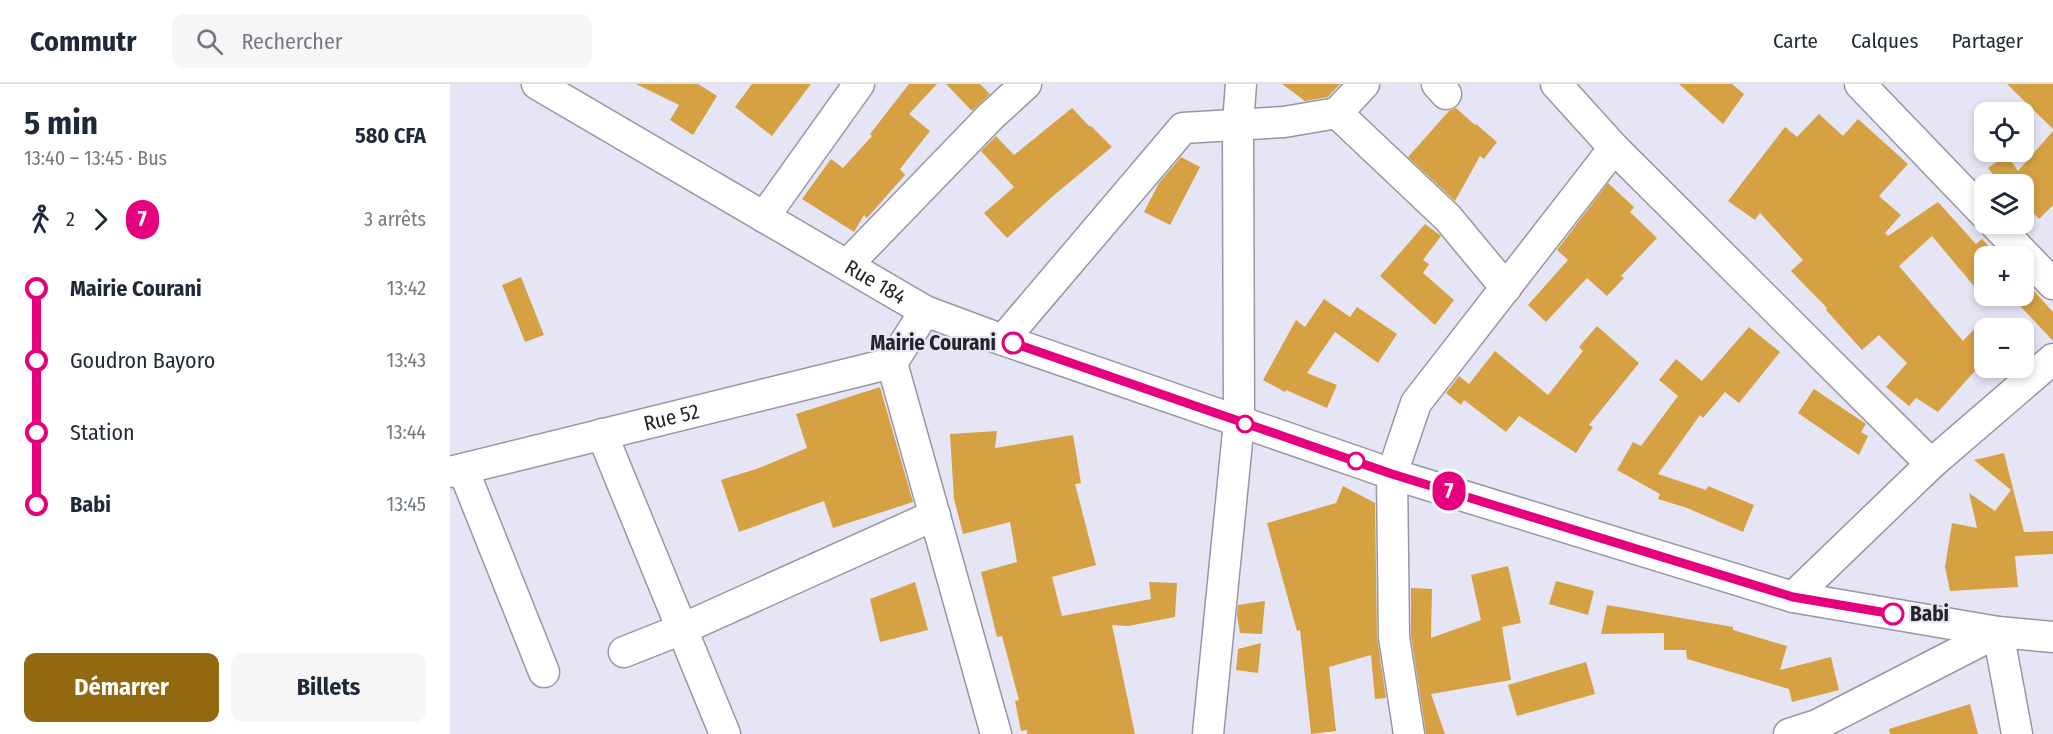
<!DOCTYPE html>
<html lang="fr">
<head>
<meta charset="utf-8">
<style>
  body { margin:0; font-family:"Fira Sans Condensed",sans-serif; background:#f6f6f7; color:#1f2937; height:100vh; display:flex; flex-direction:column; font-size:22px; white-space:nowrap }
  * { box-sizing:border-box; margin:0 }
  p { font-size:20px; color:#747a83 }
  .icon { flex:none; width:33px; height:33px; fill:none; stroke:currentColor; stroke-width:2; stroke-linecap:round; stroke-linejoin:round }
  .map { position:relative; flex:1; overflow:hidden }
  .side { display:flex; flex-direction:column; background:#fff; width:450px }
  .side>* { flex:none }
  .badge { padding:0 12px; border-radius:20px; font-size:21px; line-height:39px }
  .buttons { position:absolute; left:1524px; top:18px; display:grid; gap:12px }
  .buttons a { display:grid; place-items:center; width:60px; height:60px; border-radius:12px; background:#fff; box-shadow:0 3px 9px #0003; font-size:30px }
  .map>.badge { position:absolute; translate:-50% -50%; box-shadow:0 0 0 3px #fff }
  .legs { display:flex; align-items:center; gap:9px; height:66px; padding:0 24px; font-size:20px }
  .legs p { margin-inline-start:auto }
  .head { display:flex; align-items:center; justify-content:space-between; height:102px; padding:0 24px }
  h1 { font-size:33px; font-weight:700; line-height:45px }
  .action { display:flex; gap:12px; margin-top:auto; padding:12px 24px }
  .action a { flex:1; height:69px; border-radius:12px; background:#926811; color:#fff; font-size:24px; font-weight:700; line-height:69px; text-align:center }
  .action a+a { background:#f6f6f7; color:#1f2937 }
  ul { padding:0 24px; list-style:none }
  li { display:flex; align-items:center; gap:21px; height:72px; font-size:22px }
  li i { display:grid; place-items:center; width:9px; height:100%; margin:0 8px; background:currentColor }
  li i::after { content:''; width:15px; height:15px; margin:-8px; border:4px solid; border-radius:50%; background:#fff }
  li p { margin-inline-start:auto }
  li:first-child i { background:linear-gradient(#0000 50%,currentColor 0) }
  li:last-child i { background:linear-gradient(currentColor 50%,#0000 0) }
  header { display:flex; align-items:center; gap:36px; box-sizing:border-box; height:84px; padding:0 30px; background:#fff; border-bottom:2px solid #e0e1e3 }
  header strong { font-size:28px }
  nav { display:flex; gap:33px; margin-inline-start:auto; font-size:21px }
  .search { width:420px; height:54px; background:#f6f6f7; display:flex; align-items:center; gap:15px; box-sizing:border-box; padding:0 21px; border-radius:12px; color:#747a83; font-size:22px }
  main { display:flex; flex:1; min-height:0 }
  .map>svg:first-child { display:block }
  .building { fill:#d6a142 }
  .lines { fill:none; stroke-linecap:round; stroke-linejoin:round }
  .minor-casing { stroke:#9796a6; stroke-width:33 }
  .minor { stroke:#fff; stroke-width:30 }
  .line-1-casing { stroke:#fff; stroke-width:14 }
  .line-1 { stroke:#e6007e; stroke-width:9 }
  .stop-1-dot { fill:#fff; stroke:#e6007e; stroke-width:3 }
  .labels { text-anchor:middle; stroke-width:4.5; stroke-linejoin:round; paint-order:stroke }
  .street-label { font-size:21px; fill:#24232a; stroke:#e6e5f6 }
  .stop-label { font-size:21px; font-weight:bold; fill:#24232a; stroke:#e6e5f6; text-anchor:end }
</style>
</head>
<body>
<header>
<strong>Commutr</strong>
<div class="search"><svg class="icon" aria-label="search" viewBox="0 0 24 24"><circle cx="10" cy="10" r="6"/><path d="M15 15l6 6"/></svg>Rechercher</div>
<nav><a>Carte</a><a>Calques</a><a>Partager</a></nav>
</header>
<main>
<section class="side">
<div class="head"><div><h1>5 min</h1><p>13:40 – 13:45 · Bus</p></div><b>580 CFA</b></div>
<div class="legs"><svg class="icon" aria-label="walk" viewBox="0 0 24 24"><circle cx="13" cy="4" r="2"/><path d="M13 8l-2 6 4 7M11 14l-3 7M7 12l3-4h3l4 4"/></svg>2<svg class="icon" aria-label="forward" viewBox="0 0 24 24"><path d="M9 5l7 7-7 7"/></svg><b class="badge" style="background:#e6007e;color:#fff">7</b><p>3 arrêts</p></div>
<ul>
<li><i style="color:#e6007e"></i><b>Mairie Courani</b><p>13:42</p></li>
<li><i style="color:#e6007e"></i><span>Goudron Bayoro</span><p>13:43</p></li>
<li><i style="color:#e6007e"></i><span>Station</span><p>13:44</p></li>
<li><i style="color:#e6007e"></i><b>Babi</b><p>13:45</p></li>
</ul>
<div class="action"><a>Démarrer</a><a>Billets</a></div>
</section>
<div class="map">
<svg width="1603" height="650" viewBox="0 0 1603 650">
  <rect width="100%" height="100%" fill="#e6e5f6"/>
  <g class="building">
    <polygon points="186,0 248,0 267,12 243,51 220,36 229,21"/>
    <polygon points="302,0 361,0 322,52 285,23"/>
    <polygon points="459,0 487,0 459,30 480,47 450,85 455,91 417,134 414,131 404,148 352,115 381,75 393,84 422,52 420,50"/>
    <polygon points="496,0 530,0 540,10 522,27"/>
    <polygon points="832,0 890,0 878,13 855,17"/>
    <polygon points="1229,0 1282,0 1294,10 1273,40"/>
    <polygon points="1557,0 1603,0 1603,45"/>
    <polygon points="622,24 640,43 641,42 662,63 603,112 557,154 534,129 564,103 531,67 546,52 564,71"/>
    <polygon points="1006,24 1025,41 1026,40 1047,58 1034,75 1030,72 1005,117 958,73 999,27"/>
    <polygon points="1369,30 1393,52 1408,35 1458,80 1429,112 1451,131 1435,149 1438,152 1488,118 1526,160 1532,155 1548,172 1534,172 1534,212 1537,212 1534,214 1482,152 1449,182 1513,257 1534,235 1534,277 1488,328 1466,314 1459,322 1436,303 1457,279 1429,251 1412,266 1376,226 1377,224 1341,187 1353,176 1310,129 1305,136 1278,117 1335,43 1347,53"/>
    <polygon points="1603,47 1603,121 1589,135 1574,119 1574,100 1550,100 1538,84 1557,71 1568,87"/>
    <polygon points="731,73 750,83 720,141 694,128 709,99"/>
    <polygon points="1158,99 1184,123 1180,128 1207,154 1171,192 1174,194 1157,212 1137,194 1096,238 1078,221 1118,176 1107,166"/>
    <polygon points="975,140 991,152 973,176 979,180 973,189 1004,216 985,241 930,192"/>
    <polygon points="71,193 94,251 75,258 52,201"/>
    <polygon points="1574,196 1603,228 1603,257 1561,212 1574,212"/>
    <polygon points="874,215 900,233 907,223 947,250 928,279 885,248 857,289 887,301 877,324 836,306 835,308 813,296 846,236 855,243"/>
    <polygon points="1147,242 1189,279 1139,341 1143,343 1126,369 1069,332 1056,348 1014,316 1011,321 996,309 1009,292 1019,300 1045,267 1098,311 1133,267 1129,263"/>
    <polygon points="1299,243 1330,268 1289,319 1275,308 1253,334 1250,331 1208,390 1256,406 1258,402 1304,421 1293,448 1237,424 1208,415 1210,410 1167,386 1183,358 1191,362 1228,312 1209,296 1226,275 1252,297"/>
    <polygon points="430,303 463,418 383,444 374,417 289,448 271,396 309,384 357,364 346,330"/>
    <polygon points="1364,305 1416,340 1411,348 1418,352 1409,371 1348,329"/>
    <polygon points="547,347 545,364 623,351 631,399 625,400 646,481 602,493 612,532 701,515 699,498 727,499 725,533 678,542 662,541 685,650 577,650 577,646 571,647 565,617 569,616 552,552 547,553 531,488 567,478 560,438 513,450 504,415 500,350"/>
    <polygon points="1554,369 1574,448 1603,447 1603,470 1565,472 1568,503 1500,507 1495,483 1502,439 1527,444 1519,409 1545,427 1561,406 1524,376"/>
    <polygon points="893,402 925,419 927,553 936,614 925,615 921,571 879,583 886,647 861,650 850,546 847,547 817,439 886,419"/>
    <polygon points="1058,482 1071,539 1052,543 1061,596 981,610 995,650 976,650 961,552 961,504 982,505 981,554 1031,536 1021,491"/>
    <polygon points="1106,497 1144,507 1138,531 1099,520"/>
    <polygon points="465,498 478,546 430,558 420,515"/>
    <polygon points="815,517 812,550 790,549 787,531 788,521"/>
    <polygon points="1157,521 1283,543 1283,546 1337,562 1330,586 1381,573 1389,606 1342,618 1339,605 1237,575 1236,566 1214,566 1214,549 1151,550"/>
    <polygon points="811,559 808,589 786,586 788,565"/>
    <polygon points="1136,578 1145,610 1067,632 1058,601"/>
    <polygon points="1520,620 1528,650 1440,650 1439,645"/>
  </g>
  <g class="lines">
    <g class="minor-casing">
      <g id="minor">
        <path id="s1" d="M87,0l388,227 78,29 389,134 401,123 205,35 55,5"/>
        <polyline points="987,0 996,10"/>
        <polyline points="1106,0 1164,64 1481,380"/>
        <polyline points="1410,0 1534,129"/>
        <polyline points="887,29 998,134 1056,204"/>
        <polyline points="314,133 409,0"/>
        <polyline points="1545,140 1603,200"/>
        <polyline points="397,181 541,32 576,0"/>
        <polyline points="475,227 442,279 546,650"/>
        <polyline points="553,256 733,44 834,38 887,29 914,0"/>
        <polyline points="152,350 275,650"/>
        <polyline points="13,385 94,588"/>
        <path id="s2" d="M0,388l442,-109"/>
        <polyline points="1343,513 1481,380 1603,275"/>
        <polyline points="174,568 232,545 485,431"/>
        <polyline points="758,650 789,338 788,39 791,0"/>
        <polyline points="959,650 944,553 942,390 966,319 1164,64"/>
        <polyline points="1339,650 1367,641 1548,548 1567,650"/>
      </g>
    </g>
    <use href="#minor" class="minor"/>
  </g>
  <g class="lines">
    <g class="line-1-casing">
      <polyline id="line-1" points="563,259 942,390 1343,513 1443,530"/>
    </g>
    <use href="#line-1" class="line-1"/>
  </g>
  <g class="stop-1-dot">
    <circle cx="563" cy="259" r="10"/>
    <circle cx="795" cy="340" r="8"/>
    <circle cx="906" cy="377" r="8"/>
    <circle cx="1443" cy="530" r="10"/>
  </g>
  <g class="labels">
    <g class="street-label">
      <text dy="7" stroke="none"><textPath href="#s1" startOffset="392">Rue 184</textPath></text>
      <text dy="7" stroke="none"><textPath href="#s2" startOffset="228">Rue 52</textPath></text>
    </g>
    <g class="stop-label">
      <text x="546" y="266">Mairie Courani</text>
      <text x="1460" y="537" text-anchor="start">Babi</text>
    </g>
  </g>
</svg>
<div class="buttons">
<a><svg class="icon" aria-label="locate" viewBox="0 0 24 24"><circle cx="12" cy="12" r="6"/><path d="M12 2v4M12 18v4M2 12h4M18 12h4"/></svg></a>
<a><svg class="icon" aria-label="layers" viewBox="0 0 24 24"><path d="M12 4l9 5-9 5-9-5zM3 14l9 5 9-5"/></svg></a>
<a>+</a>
<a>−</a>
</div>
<b class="badge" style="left:999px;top:407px;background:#e6007e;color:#fff">7</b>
</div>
</main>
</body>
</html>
